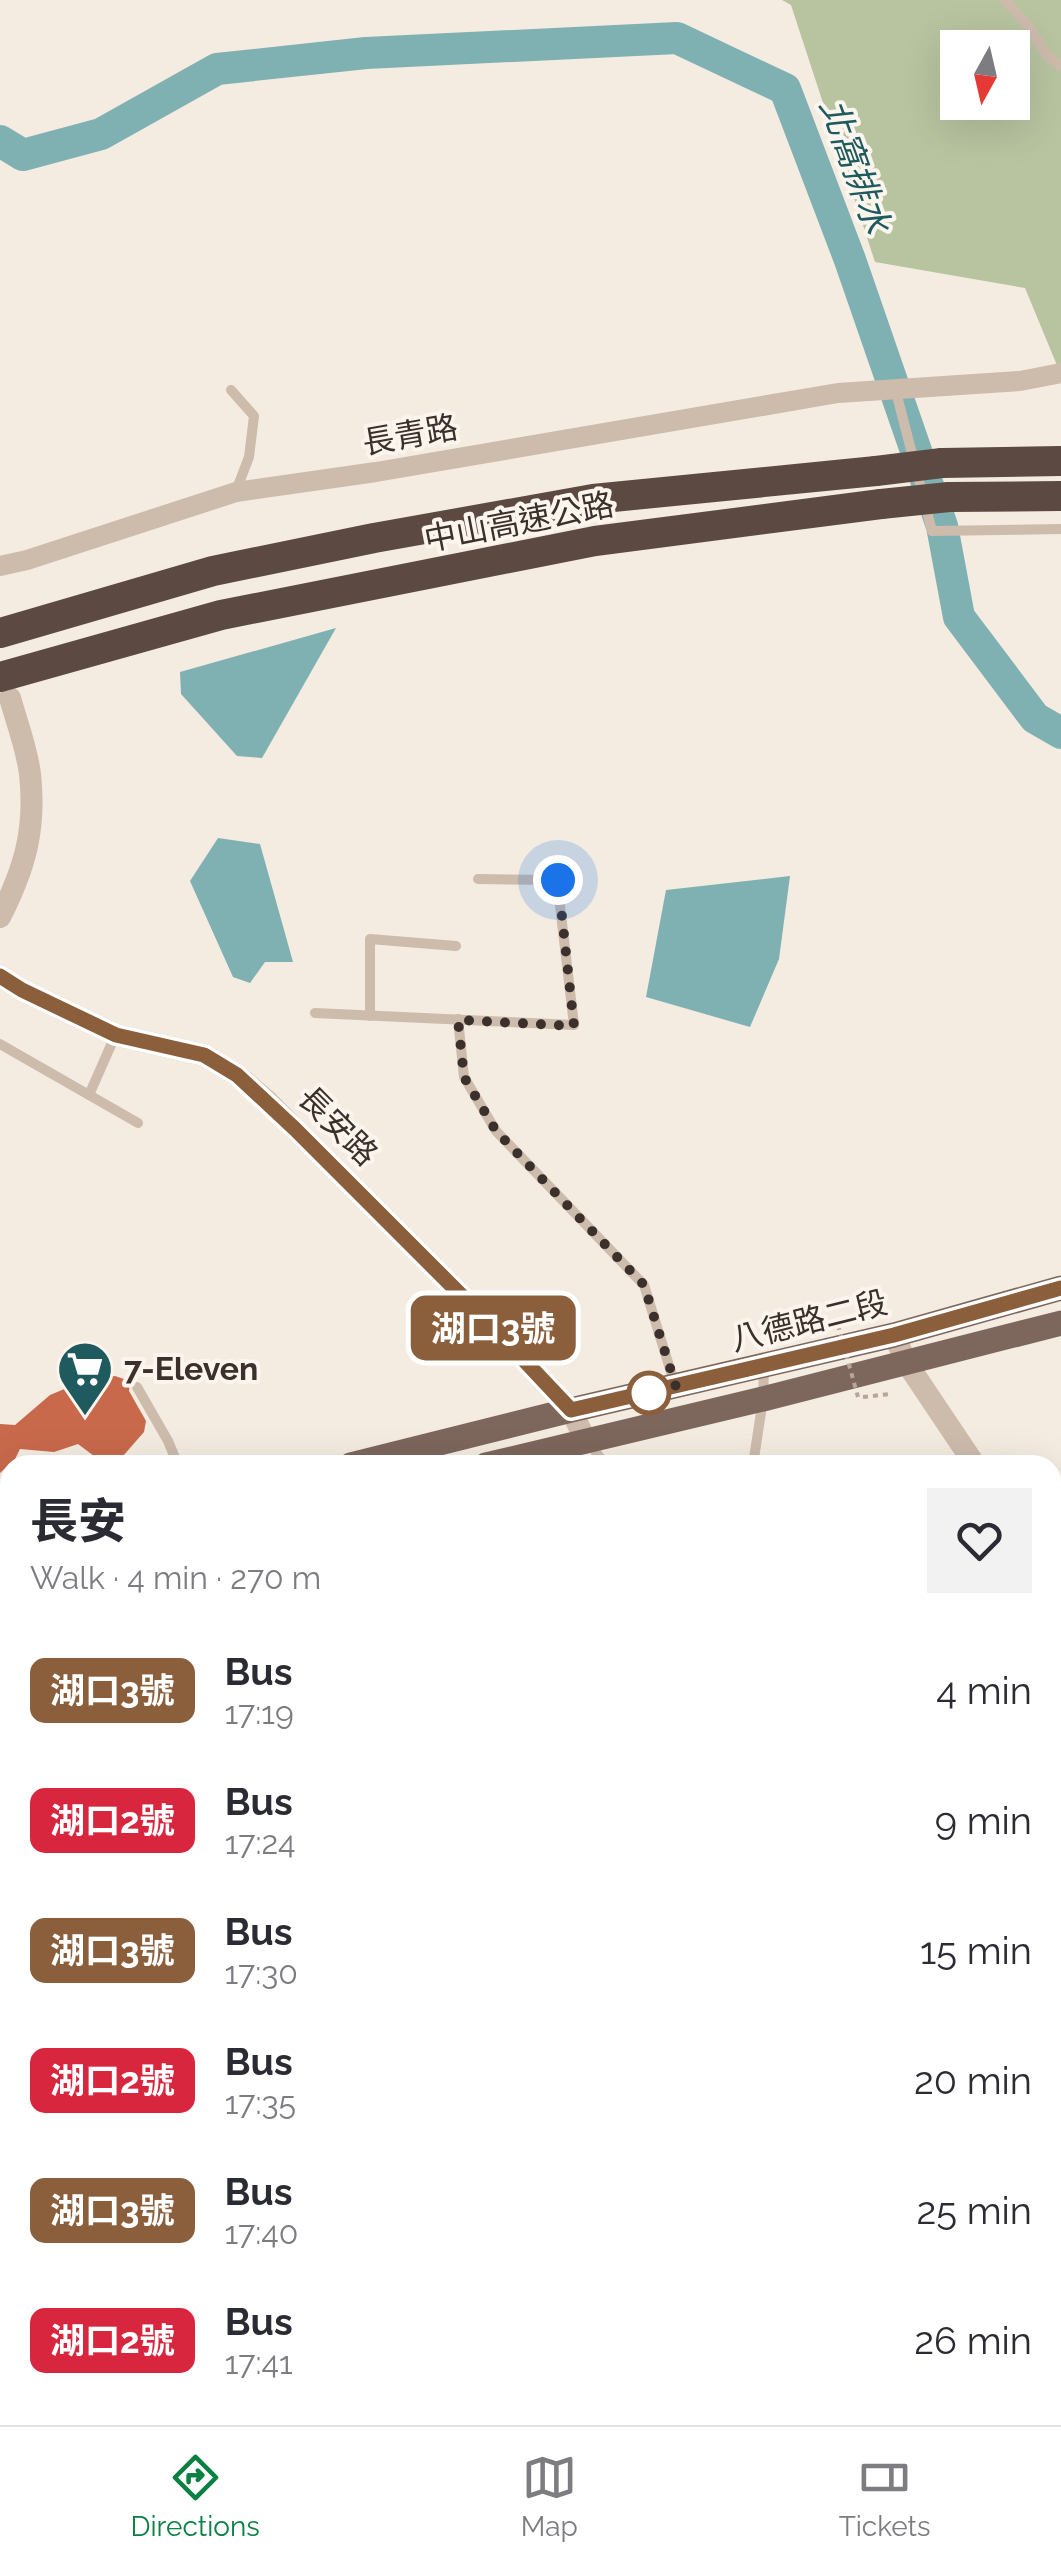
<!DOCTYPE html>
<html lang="en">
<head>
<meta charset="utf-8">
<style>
  body { margin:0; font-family:Raleway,"Noto Sans TC",sans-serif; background:#f2f2f3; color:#2b2b33; height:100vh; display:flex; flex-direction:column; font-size:38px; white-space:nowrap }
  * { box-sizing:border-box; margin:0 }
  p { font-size:32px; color:#7c7c81 }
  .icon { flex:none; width:55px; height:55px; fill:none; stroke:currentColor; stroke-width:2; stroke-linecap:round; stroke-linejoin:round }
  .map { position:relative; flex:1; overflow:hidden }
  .drawer { position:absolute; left:0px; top:1455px; width:1062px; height:970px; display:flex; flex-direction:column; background:#fff; border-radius:30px 30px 0 0; box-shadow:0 10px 40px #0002 }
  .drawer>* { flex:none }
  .badge { padding:0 20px; border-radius:15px; font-size:35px; line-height:65px }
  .needle { width:65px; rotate:188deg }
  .fabs { position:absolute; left:940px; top:30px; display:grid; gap:20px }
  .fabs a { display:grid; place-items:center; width:90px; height:90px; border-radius:0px; background:#fff; box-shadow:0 10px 40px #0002; font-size:50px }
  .you { position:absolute; width:50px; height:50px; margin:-25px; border:8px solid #fff; border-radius:50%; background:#1a73e8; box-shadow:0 0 0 15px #1a73e833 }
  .map>.badge { position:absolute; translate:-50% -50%; box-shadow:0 0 0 5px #fff }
  .round { display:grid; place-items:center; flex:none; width:105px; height:105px; border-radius:0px; background:#f2f2f3 }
  .overview { display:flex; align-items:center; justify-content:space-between; height:170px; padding:0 30px }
  h1 { font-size:48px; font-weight:700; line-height:75px }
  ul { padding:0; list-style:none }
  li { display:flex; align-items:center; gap:30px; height:130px; padding:0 30px }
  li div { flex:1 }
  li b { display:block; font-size:38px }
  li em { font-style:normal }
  li .badge { min-width:110px; font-weight:700; text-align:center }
  .menu { display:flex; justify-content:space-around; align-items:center; height:140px; border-top:2px solid #e1e1e2; background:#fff; font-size:28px; color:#7c7c81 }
  .menu a { display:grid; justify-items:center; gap:5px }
  .menu .current { color:#0b8043 }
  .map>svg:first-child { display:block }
  .green { fill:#b8c4a0; fill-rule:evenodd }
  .water { fill:#7fb0b2 }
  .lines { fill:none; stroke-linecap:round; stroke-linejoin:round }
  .river { stroke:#7fb0b2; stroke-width:32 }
  .building { fill:#c8694b }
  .path { stroke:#b9a596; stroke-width:4; stroke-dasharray:5 5; stroke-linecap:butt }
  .service { stroke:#cdbbac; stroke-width:10 }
  .minor { stroke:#cdbbac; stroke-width:20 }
  .tertiary { stroke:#cdbbac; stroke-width:22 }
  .primary { stroke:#7d675c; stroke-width:25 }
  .motorway { stroke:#5c4a42; stroke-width:30 }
  .path-bridge { stroke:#b9a596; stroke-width:4; stroke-dasharray:5 5; stroke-linecap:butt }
  .motorway-bridge { stroke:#5c4a42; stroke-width:30 }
  .line-casing { stroke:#fff; stroke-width:22 }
  .line { stroke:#8b5e3c; stroke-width:15 }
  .walk { stroke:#3b302b; stroke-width:10; stroke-dasharray:0 18 }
  .stop-dot { fill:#fff; stroke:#8b5e3c; stroke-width:5 }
  .labels { text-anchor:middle; stroke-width:8; stroke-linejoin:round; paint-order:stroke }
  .street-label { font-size:32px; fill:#3b302b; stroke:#fbf5ee }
  .poi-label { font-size:32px; font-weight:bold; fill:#3b302b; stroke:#fbf5ee; text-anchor:start }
  .water-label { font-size:35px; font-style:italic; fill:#1f5a5e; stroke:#fbf5ee }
</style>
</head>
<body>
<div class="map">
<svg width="1061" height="2425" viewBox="0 0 1061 2425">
  <rect width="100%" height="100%" fill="#f4ebe1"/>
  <path class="green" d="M782,0h279v375l-36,-87 -150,-26 -84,-257zM958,48h54v54h-54z"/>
  <g class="water">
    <polygon points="336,628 262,758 237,756 181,694 180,672"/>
    <polygon points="218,838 260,844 293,962 265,962 250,983 233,977 190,881"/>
    <polygon points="790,876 779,959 750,1027 646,997 666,890"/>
  </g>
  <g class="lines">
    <g class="river">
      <polyline points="0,141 23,155 101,134 217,69 366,53 677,38 785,89 850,260 942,526 959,617 1035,718 1061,733"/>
      <polyline points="0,1846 10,1834"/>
      <polyline points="1052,1857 1061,1859"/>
    </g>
  </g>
  <polygon class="building" points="115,1376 130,1381 129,1391 146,1421 144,1432 123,1456 102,1462 78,1444 54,1452 20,1449 15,1459 0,1473 0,1424 15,1425 50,1395 86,1380"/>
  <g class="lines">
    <g class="path">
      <polyline points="844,1323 876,1309"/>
      <polyline points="814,1325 835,1325"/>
      <polyline points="863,1397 890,1394"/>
      <polyline points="113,1459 115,1465"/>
    </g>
    <g class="service">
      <polyline points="1005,0 1029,27 1047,55 1061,66"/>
      <polyline points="895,388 932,531 1061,529"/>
      <polyline points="231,390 254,416 249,457 236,491"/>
      <polyline points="315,1013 574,1025 557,880 478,879"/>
      <polyline points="370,1016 370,939 456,946"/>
      <polyline points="458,1019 464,1077 496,1131 644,1285 675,1385"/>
      <polyline points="0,1044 138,1123"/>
      <polyline points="89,1095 115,1036"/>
      <polyline points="137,1387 168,1441 178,1465"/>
      <polyline points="587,1441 606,1465"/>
      <polyline points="753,1465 763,1399 764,1368"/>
      <polyline points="0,1875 10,1864"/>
      <polyline points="1052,1908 1061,1911"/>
      <polyline points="0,2212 10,2213"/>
      <polyline points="1052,2252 1061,2254"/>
      <polyline points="0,2289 10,2289"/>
      <polyline points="0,2386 10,2387"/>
      <polyline points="360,2415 470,2425"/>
      <polyline points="1013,2415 1014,2425"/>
      <polyline points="1045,2415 1048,2425"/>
      <polyline points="763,2425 764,2415"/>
    </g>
    <polyline class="minor" points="0,566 27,560 236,492 376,472 838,393 1020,381 1061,373"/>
    <g class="tertiary">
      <path d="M0,917c25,-49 36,-88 30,-143 -3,-25 -13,-51 -20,-76"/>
      <polyline points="0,976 22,990 116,1035 204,1055 237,1075 267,1101 490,1324 571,1410 586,1441"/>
      <polyline points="894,1335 906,1362 975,1465"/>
      <polyline points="1052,1559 1061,1564"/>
    </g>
    <g class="primary">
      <polyline points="351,1465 571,1410 894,1335 1061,1288"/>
      <polyline points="486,1465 763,1399 1061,1323"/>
      <polyline points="0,1554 10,1552"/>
      <polyline points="0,1584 10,1581"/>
    </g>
    <g class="motorway">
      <polyline points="942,463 1061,461"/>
      <polyline points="949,497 1061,496"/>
      <polyline points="0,633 213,571 374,538 593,499 876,471"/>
      <polyline points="0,677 221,615 595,541 881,504"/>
    </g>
    <polyline class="path-bridge" points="838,1325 858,1397"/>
    <g class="motorway-bridge">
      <polyline points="876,471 942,463"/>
      <polyline points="881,504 949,497"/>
    </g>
  </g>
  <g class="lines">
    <g class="line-casing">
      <polyline id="line" points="0,976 22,990 116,1035 204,1055 237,1075 295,1129 490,1324 571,1410 894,1335 1061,1288"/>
    </g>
    <use href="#line" class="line"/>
    <polyline class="walk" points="558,880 574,1026 458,1020 464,1077 496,1131 644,1285 676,1387 649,1393"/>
  </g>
  <defs>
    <g id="supermarket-pin" transform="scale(2.875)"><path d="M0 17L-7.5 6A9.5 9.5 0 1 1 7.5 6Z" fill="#1f5a5e" stroke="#fbf5ee"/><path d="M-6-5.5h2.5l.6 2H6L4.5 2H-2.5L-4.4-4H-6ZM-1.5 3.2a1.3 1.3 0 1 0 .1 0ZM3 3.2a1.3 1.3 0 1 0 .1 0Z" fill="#fff"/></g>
  </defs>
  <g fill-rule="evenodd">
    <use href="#supermarket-pin" x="85" y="1369"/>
  </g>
  <circle class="stop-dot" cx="649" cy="1393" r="20"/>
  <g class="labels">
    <g class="street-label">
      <text transform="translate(410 435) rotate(-10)" y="11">長青路</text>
      <text transform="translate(519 522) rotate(-11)" y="11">中山高速公路</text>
      <text transform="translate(338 1126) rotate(45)" y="11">長安路</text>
      <text transform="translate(809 1321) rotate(-14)" y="11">八德路二段</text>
    </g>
    <g class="poi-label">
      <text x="124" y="1380">7-Eleven</text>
    </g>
    <g class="water-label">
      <text transform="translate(855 166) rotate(70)" y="12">北窩排水</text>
    </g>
  </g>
</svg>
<div class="fabs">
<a><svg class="needle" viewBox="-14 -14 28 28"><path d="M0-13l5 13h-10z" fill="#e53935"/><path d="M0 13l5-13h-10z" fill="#7c7c81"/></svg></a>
</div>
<div class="you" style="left:558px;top:880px"></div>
<b class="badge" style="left:493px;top:1328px;background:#8b5e3c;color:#fff">湖口3號</b>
<section class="drawer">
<div class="overview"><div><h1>長安</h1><p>Walk · 4 min · 270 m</p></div><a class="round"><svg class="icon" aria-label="heart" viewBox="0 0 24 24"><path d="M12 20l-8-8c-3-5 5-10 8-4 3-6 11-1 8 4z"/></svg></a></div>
<ul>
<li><span class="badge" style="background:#8b5e3c;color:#fff">湖口3號</span><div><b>Bus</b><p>17:19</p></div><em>4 min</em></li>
<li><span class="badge" style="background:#d7263d;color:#fff">湖口2號</span><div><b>Bus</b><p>17:24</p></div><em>9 min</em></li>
<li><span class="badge" style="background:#8b5e3c;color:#fff">湖口3號</span><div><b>Bus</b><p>17:30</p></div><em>15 min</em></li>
<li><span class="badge" style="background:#d7263d;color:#fff">湖口2號</span><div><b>Bus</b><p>17:35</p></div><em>20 min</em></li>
<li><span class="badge" style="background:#8b5e3c;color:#fff">湖口3號</span><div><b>Bus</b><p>17:40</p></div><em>25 min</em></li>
<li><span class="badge" style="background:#d7263d;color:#fff">湖口2號</span><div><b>Bus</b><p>17:41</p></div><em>26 min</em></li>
</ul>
</section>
</div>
<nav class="menu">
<a class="current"><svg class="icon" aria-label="directions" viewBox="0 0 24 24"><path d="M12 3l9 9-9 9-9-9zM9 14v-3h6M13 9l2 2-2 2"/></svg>Directions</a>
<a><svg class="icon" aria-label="map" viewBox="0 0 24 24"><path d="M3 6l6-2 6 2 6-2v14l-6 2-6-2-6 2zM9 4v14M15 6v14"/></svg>Map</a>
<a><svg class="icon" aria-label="tickets" viewBox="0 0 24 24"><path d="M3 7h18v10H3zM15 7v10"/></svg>Tickets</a>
</nav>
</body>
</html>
